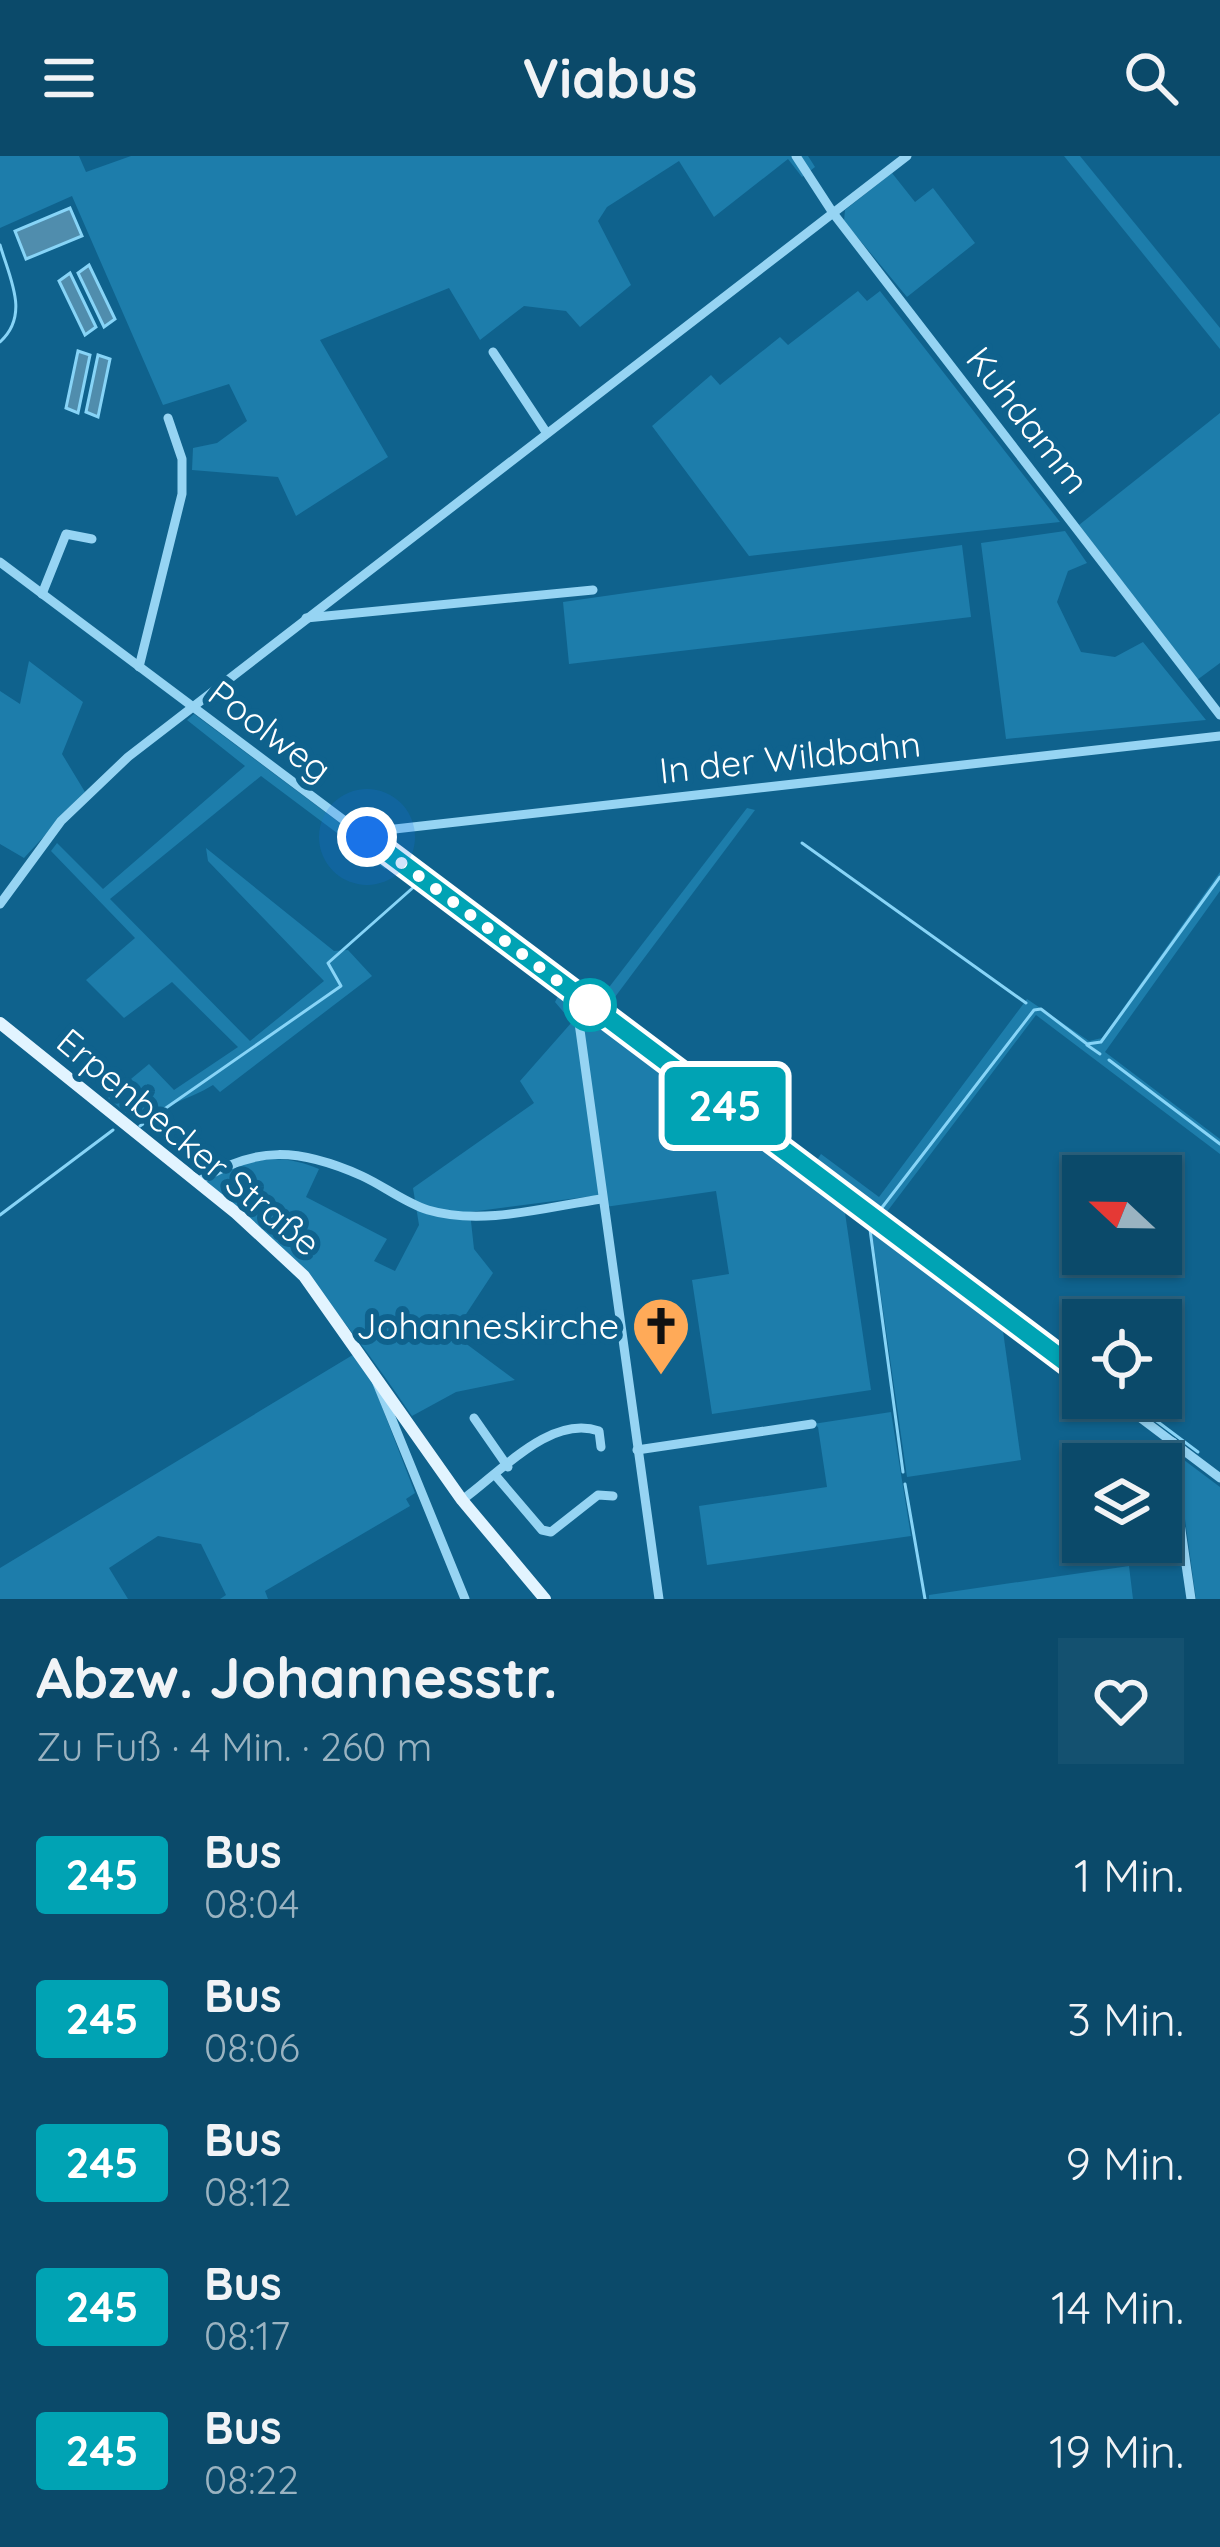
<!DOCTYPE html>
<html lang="de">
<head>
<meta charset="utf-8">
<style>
  body { margin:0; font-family:Quicksand,sans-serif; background:#145170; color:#f1f3f6; height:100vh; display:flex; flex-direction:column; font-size:45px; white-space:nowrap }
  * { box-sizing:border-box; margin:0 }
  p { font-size:39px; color:#9ab3c1 }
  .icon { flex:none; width:66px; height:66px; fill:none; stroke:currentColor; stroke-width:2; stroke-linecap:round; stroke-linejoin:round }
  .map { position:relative; height:1443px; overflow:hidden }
  .details { display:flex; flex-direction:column; background:#0b4a6a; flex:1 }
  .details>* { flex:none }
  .badge { padding:0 24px; border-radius:9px; font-size:42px; line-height:78px }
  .needle { width:78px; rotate:292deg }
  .buttons { position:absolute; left:1062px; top:999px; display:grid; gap:24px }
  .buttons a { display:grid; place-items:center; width:120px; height:120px; border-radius:0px; background:#0b4a6a; box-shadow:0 3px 9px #0004,0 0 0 3px #2b627e; font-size:60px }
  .you { position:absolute; width:60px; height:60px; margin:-30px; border:9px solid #fff; border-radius:50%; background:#1a73e8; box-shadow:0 0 0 18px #1a73e833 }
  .map>.badge { position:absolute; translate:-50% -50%; box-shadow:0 0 0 6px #fff }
  .round { display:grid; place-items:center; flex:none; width:126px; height:126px; border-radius:0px; background:#145170 }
  .head { display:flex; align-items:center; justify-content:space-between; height:204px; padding:0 36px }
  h1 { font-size:57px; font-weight:800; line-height:90px }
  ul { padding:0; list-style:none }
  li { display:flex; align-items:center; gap:36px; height:144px; padding:0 36px }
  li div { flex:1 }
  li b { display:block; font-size:45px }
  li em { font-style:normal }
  li .badge { min-width:132px; font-weight:700; text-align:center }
  header { display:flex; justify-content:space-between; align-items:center; height:156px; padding:0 36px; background:#0b4a6a; font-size:54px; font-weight:800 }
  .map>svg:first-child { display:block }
  .green { fill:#1d7dab }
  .water { fill:#508dad; stroke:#87d4f7; stroke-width:3 }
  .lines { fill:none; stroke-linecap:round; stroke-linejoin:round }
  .stream { stroke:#87d4f7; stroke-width:3 }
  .minor { stroke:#96d4f3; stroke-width:9 }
  .major { stroke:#e2f4ff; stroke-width:12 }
  .line-casing { stroke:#fff; stroke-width:27 }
  .line { stroke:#00a3b4; stroke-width:18 }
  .walk { stroke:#fff; stroke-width:12; stroke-dasharray:0 21.6 }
  .stop-dot { fill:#fff; stroke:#00a3b4; stroke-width:6 }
  .labels { text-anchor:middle; stroke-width:12; stroke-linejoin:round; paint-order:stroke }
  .street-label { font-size:36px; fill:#fff; stroke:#0f628d }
  .poi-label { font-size:36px; fill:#fff; stroke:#0f628d; text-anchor:end }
</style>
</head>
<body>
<header><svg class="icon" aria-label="menu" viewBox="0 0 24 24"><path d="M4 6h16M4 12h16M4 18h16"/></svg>Viabus<svg class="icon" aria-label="search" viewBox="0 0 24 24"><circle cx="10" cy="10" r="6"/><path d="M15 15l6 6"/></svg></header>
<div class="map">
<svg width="1220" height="1443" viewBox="0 0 1220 1443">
  <rect width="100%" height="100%" fill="#0f628d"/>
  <g class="green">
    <polygon points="0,0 79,0 86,16 131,0 808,0 815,11 802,21 788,3 714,61 679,5 607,51 598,65 631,129 580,171 566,155 524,150 480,184 449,132 320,184 388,301 296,360 278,321 192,314 193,292 217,287 247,265 229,228 163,249 72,40 0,72"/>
    <polygon points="1064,0 1080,0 1220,172 1220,193"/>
    <polygon points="892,17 915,46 933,32 975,87 907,141 844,65 845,54"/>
    <polygon points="858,135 867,145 880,135 1060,366 749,400 652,270 711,219 720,229 780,181 788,189"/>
    <polygon points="1220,257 1220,507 1197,524 1079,369"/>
    <polygon points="1065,375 1087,407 1068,415 1057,446 1081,496 1115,501 1143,486 1206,564 1006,583 981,387"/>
    <polygon points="962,389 971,461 569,508 563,446"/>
    <polygon points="29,505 83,546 62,598 85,636 24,702 0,688 0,535 20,548"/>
    <path d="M194,558l198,148 -7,7 -124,-93 -151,123 140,142 74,-60 -116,-120 -2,-13 128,103 14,-1 24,26 -152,116 -7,-7c-26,16 -50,19 -75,38l-30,-25 41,-34 25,26 64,-43 -66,-65 -48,36 -38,-38 49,-42 -84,-87 6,-8 46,46 142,-123 -58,-46z"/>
    <polygon points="747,652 755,654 609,849 600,843"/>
    <polygon points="1220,716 1220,735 1105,896 1220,983 1220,998 1036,859 886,1057 817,1004 821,998 879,1041 1027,843 1089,885 1102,882"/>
    <path d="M562,832l282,218 27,184 -159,24 -20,-134 37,-6 -13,-83 -111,16 -12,-11 -123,16 4,37 19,24 -40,61 62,46 -59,12 -44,24c-65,-95 -116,-161 -206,-234 37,-23 73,-31 113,-13l-13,28 81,42 -13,22 21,10 24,-46 -6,-37 121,-85 -14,-22 52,-59 -17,-20z"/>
    <polygon points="871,1070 1002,1168 1021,1304 907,1321"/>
    <polygon points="356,1197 369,1217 415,1337 406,1343 410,1350 265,1435 268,1443 220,1443 226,1439 201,1388 158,1380 109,1412 128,1443 0,1443 0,1412"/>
    <polygon points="891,1256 911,1380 707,1409 699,1350 827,1331 818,1271 813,1268"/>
    <polygon points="1176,1298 1220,1331 1220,1443 1196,1443"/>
    <polygon points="1129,1410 1133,1443 929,1443 929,1439"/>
  </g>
  <g class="water">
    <polygon points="70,52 82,80 26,103 15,75"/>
    <polygon points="89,109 115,163 104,171 78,117"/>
    <polygon points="70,117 96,171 85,179 59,125"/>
    <polygon points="78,195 90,199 78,257 66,252"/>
    <polygon points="98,199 110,203 98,261 86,256"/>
  </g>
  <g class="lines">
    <g class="stream">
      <path d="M0,89c10,34 30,70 0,97"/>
      <polyline points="802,687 1026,847"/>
      <polyline points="1087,889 1100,898"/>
      <polyline points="1109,904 1220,988"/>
      <polyline points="140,970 341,830 328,807 416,729"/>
      <polyline points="769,974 808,1003"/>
      <polyline points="814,1008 876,1054"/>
      <polyline points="877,1058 1034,854 1041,853 1087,888 1101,886 1220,721"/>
      <polyline points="0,1059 113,974"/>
      <polyline points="886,1061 1083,1209"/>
      <polyline points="869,1066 903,1316"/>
      <polyline points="1126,1242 1198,1296"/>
      <polyline points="905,1328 925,1443"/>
    </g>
    <g class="minor">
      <polyline points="796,0 833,57 1220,559"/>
      <polyline points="493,196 546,276"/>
      <polyline points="0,406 1083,1219"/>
      <polyline points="42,438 66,378 92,383"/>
      <polyline points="306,462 593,434"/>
      <polyline points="139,511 182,338 182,303 168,262"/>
      <polyline points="367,681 377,675 1220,580"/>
      <polyline points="0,748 61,665 128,601 907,0"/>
      <polyline points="575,838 659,1443"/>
      <path d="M197,1026c59,-37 102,-34 165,-6 22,10 43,27 66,34 54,16 119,-3 173,-11"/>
      <polyline points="375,1222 465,1443"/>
      <polyline points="1114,1242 1220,1322"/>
      <polyline points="474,1262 508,1311"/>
      <polyline points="1173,1286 1170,1298 1191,1443"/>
      <polyline points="637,1294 812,1268"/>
      <polyline points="496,1320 542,1374 551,1376 598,1339 613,1340"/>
      <path d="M462,1344c38,-27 88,-86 137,-69l2,16"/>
    </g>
    <polyline class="major" points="0,867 236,1057 304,1120 462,1344 545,1443"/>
  </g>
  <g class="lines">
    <g class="line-casing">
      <polyline id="line" points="367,681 1083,1219"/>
    </g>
    <use href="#line" class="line"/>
    <polyline class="walk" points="367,681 575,838 574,848 590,849"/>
  </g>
  <defs>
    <g id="church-pin" transform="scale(3)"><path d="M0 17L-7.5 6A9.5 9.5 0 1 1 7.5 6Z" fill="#ffaa58" stroke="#0f628d"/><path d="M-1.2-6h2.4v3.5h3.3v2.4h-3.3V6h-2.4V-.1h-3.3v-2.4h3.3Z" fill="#111"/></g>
  </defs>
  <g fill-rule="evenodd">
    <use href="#church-pin" x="661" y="1170"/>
  </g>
  <circle class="stop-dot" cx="590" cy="849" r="24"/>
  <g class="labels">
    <g class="street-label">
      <text transform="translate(1028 264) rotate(52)" y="13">Kuhdamm</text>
      <text transform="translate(270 575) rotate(37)" y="13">Poolweg</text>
      <text transform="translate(790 601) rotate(-6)" y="13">In der Wildbahn</text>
      <text transform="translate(189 986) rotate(40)" y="13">Erpenbecker Straße</text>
    </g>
    <g class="poi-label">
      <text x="619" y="1183">Johanneskirche</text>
    </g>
  </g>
</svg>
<div class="buttons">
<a><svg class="needle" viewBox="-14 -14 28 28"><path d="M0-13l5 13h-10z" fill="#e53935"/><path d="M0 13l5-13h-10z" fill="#9ab3c1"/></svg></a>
<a><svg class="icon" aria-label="locate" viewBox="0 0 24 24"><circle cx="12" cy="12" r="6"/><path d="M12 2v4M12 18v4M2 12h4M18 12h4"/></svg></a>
<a><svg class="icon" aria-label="layers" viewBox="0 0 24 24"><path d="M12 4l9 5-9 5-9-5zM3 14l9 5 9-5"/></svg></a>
</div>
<div class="you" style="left:367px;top:681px"></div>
<b class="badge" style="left:725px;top:950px;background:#00a3b4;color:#fff">245</b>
</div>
<section class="details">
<div class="head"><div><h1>Abzw. Johannesstr.</h1><p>Zu Fuß · 4 Min. · 260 m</p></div><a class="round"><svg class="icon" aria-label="heart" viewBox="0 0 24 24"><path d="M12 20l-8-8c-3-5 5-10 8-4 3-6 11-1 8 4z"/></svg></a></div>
<ul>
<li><span class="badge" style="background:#00a3b4;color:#fff">245</span><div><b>Bus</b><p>08:04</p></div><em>1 Min.</em></li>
<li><span class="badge" style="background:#00a3b4;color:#fff">245</span><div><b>Bus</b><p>08:06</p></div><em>3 Min.</em></li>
<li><span class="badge" style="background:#00a3b4;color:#fff">245</span><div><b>Bus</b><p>08:12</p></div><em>9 Min.</em></li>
<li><span class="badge" style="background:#00a3b4;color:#fff">245</span><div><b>Bus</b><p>08:17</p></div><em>14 Min.</em></li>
<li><span class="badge" style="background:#00a3b4;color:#fff">245</span><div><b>Bus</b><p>08:22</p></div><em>19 Min.</em></li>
</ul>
</section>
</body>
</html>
